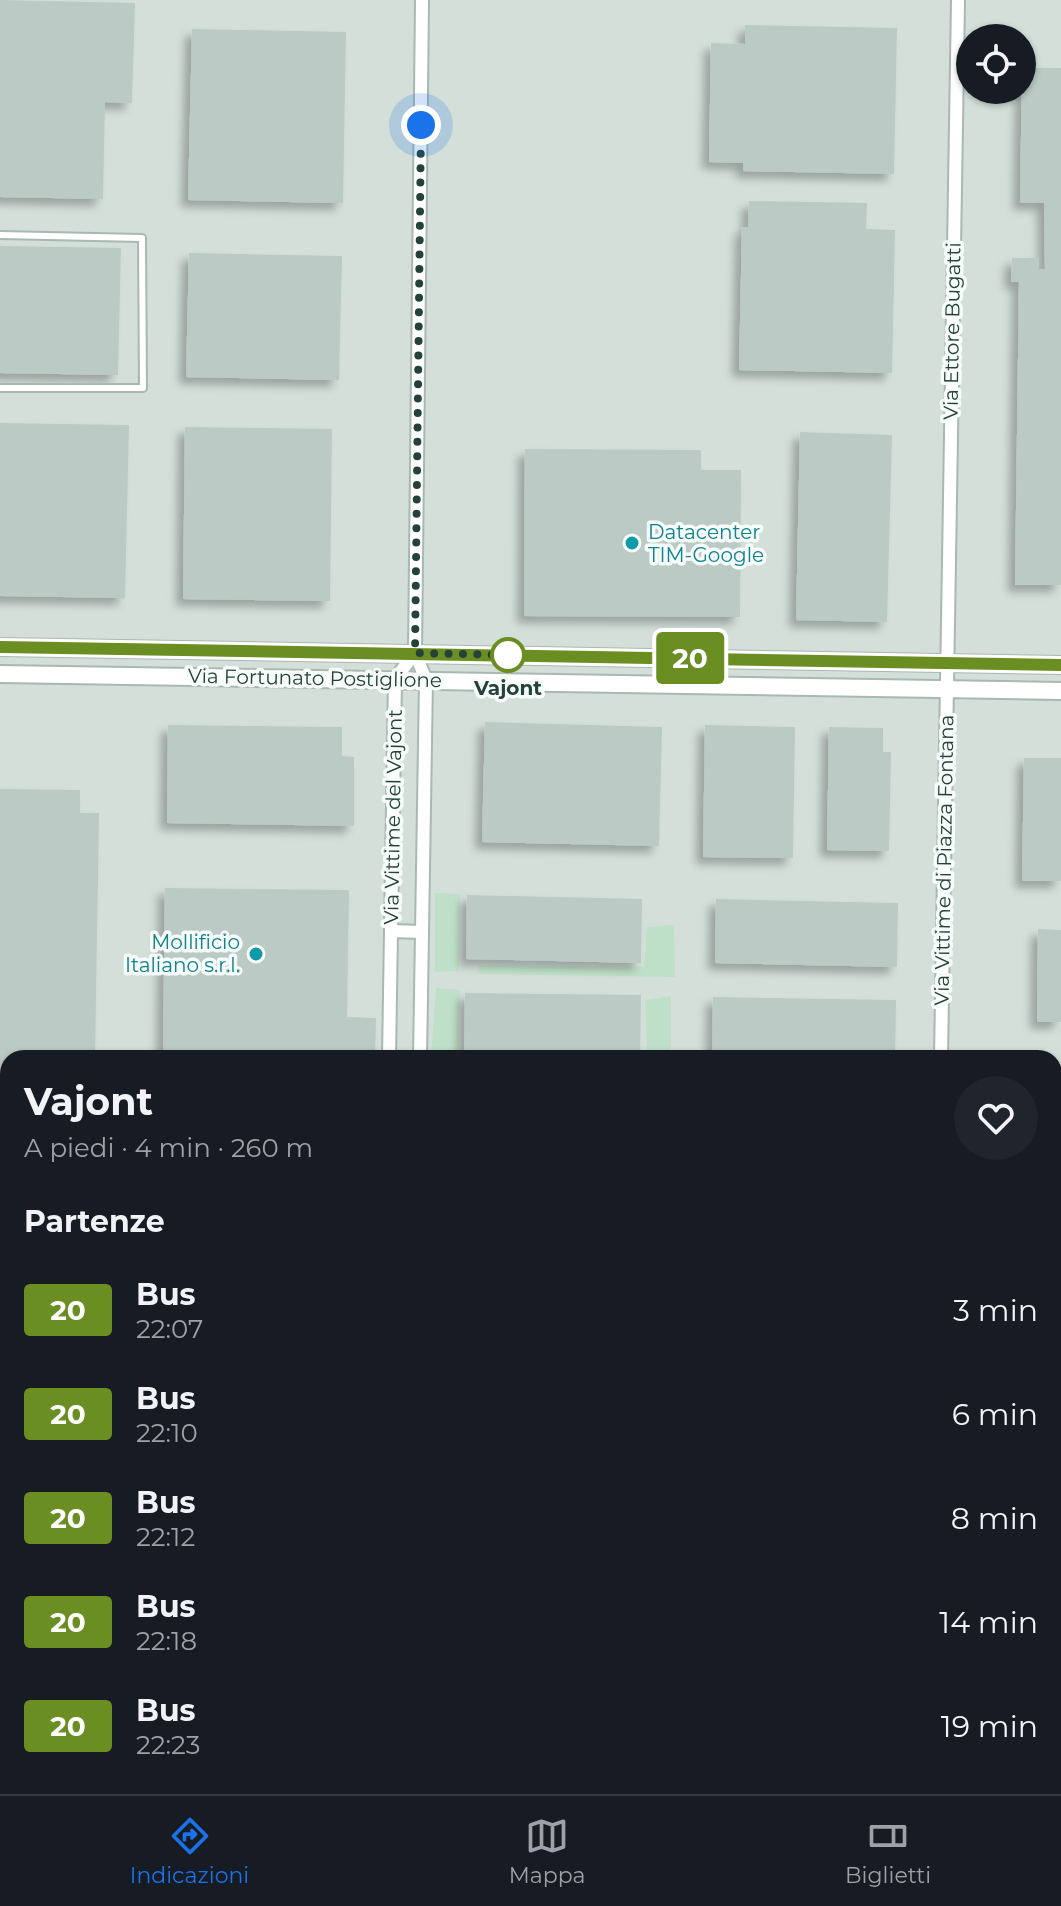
<!DOCTYPE html>
<html lang="it">
<head>
<meta charset="utf-8">
<style>
  body { margin:0; font-family:Montserrat,sans-serif; background:#20242c; color:#f1f3f6; height:100vh; display:flex; flex-direction:column; font-size:30px; white-space:nowrap }
  * { box-sizing:border-box; margin:0 }
  p { font-size:26px; color:#9ea1a6 }
  .icon { flex:none; width:44px; height:44px; fill:none; stroke:currentColor; stroke-width:2; stroke-linecap:round; stroke-linejoin:round }
  .map { position:relative; flex:1; overflow:hidden }
  .drawer { position:absolute; left:0px; top:1050px; width:1062px; height:744px; display:flex; flex-direction:column; background:#171b24; border-radius:24px 24px 0 0; box-shadow:0 2px 6px #0004 }
  .drawer>* { flex:none }
  .badge { padding:0 16px; border-radius:6px; font-size:28px; line-height:52px }
  .controls { position:absolute; left:956px; top:24px; display:grid; gap:16px }
  .controls a { display:grid; place-items:center; width:80px; height:80px; border-radius:50%; background:#171b24; box-shadow:0 2px 6px #0004; font-size:40px }
  .you { position:absolute; width:40px; height:40px; margin:-20px; border:6px solid #fff; border-radius:50%; background:#1a73e8; box-shadow:0 0 0 12px #1a73e833 }
  .map>.badge { position:absolute; translate:-50% -50%; box-shadow:0 0 0 4px #fff }
  h2 { padding:0 24px; font-size:30px; line-height:72px }
  .round { display:grid; place-items:center; flex:none; width:84px; height:84px; border-radius:42px; background:#20242c }
  .overview { display:flex; align-items:center; justify-content:space-between; height:136px; padding:0 24px }
  h1 { font-size:38px; font-weight:700; line-height:60px }
  ul { padding:0; list-style:none }
  li { display:flex; align-items:center; gap:24px; height:104px; padding:0 24px }
  li div { flex:1 }
  li b { display:block; font-size:30px }
  li em { font-style:normal }
  li .badge { min-width:88px; font-weight:700; text-align:center }
  .tabs { display:flex; justify-content:space-around; align-items:center; height:112px; border-top:2px solid #363941; background:#171b24; font-size:22px; color:#9ea1a6 }
  .tabs a { display:grid; justify-items:center; gap:4px }
  .tabs .active { color:#1a73e8 }
  .map>svg:first-child { display:block }
  .built { fill:#d4dfda; fill-rule:evenodd }
  .green { fill:#bfe0c8 }
  .building { fill:#bbcac4; filter:url(#shadow) }
  .lines { fill:none; stroke-linecap:round; stroke-linejoin:round }
  .service-casing { stroke:#a8b8b2; stroke-width:10 }
  .minor-casing { stroke:#a8b8b2; stroke-width:16 }
  .tertiary-casing { stroke:#a8b8b2; stroke-width:20 }
  .service { stroke:#fff; stroke-width:6 }
  .minor { stroke:#fff; stroke-width:12 }
  .tertiary { stroke:#fff; stroke-width:16 }
  .line-casing { stroke:#fff; stroke-width:18 }
  .line { stroke:#6b8e23; stroke-width:12 }
  .walk { stroke:#24423a; stroke-width:8; stroke-dasharray:0 14.4 }
  .culture-dot { fill:#0f9aa8; stroke:#f7fbf9; stroke-width:3 }
  .stop-dot { fill:#fff; stroke:#6b8e23; stroke-width:4 }
  .labels { text-anchor:middle; stroke-width:7; stroke-linejoin:round; paint-order:stroke }
  .street-label { font-size:20px; fill:#24423a; stroke:#f7fbf9 }
  .culture-label { font-size:20px; fill:#0d838f; stroke:#f7fbf9; text-anchor:start }
  .stop-label { font-size:20px; font-weight:bold; fill:#24423a; stroke:#f7fbf9 }
</style>
</head>
<body>
<div class="map">
<svg width="1061" height="1794" viewBox="0 0 1061 1794">
  <defs>
    <filter id="shadow"><feDropShadow dx="-7" dy="7" stdDeviation="4" flood-color="#0004"/></filter>
  </defs>
  <rect width="100%" height="100%" fill="#e6efeb"/>
  <path class="built" d="M0,0h1061v1794h-1061zM970,38h52v52h-52zM8,1058h1046v728h-1046z"/>
  <g class="green">
    <polygon points="435,893 460,894 459,971 435,972"/>
    <polygon points="674,925 675,977 477,974 479,965 644,967 647,927"/>
    <polygon points="436,988 460,990 458,1058 431,1058"/>
    <polygon points="671,996 671,1058 647,1058 645,1000"/>
  </g>
  <g class="building">
    <polygon points="0,0 135,3 132,103 105,102 103,199 0,197"/>
    <polygon points="745,25 897,28 894,174 743,171 743,163 709,162 711,43 745,44"/>
    <polygon points="192,29 346,32 343,203 188,200"/>
    <polygon points="1022,68 1061,68 1061,585 1015,585 1019,282 1011,282 1012,258 1039,258 1039,269 1045,269 1044,203 1020,203"/>
    <polygon points="749,201 867,203 866,229 895,230 892,373 739,370 742,227 748,227"/>
    <polygon points="0,246 121,248 118,375 0,373"/>
    <polygon points="189,253 342,256 339,380 186,377"/>
    <polygon points="0,423 129,425 125,598 0,596"/>
    <polygon points="185,427 332,429 330,601 183,599"/>
    <polygon points="800,432 892,435 887,622 796,620"/>
    <polygon points="525,449 701,450 701,470 741,470 740,617 524,616"/>
    <polygon points="485,722 662,727 659,846 482,842"/>
    <polygon points="168,725 342,727 342,756 354,757 354,826 167,823"/>
    <polygon points="705,725 795,727 793,858 703,857"/>
    <polygon points="829,727 883,728 883,752 891,752 889,851 827,850"/>
    <polygon points="1024,758 1061,758 1061,881 1022,881"/>
    <polygon points="0,789 80,790 80,813 99,813 95,1058 8,1058 8,1285 0,1285"/>
    <polygon points="165,888 349,890 347,1017 376,1018 375,1058 163,1058"/>
    <polygon points="467,895 642,899 641,963 466,959"/>
    <polygon points="716,899 898,903 897,967 715,963"/>
    <polygon points="1038,929 1061,930 1061,1022 1037,1022"/>
    <polygon points="465,993 641,995 640,1058 464,1055"/>
    <polygon points="713,997 896,1000 895,1058 712,1058"/>
    <rect x="1054" y="1072" width="7" height="165"/>
    <polygon points="1054,1286 1061,1286 1061,1397 1054,1396"/>
    <rect x="0" y="1347" width="8" height="142"/>
    <polygon points="1054,1469 1061,1470 1061,1719 1054,1719"/>
    <rect x="0" y="1556" width="8" height="130"/>
    <polygon points="0,1742 8,1742 8,1786 101,1786 101,1794 0,1794"/>
    <polygon points="1054,1782 1061,1782 1061,1794 1000,1794 1001,1786 1054,1786"/>
    <rect x="187" y="1786" width="142" height="8"/>
    <rect x="517" y="1786" width="304" height="8"/>
  </g>
  <g class="lines">
    <g class="service-casing">
      <g id="service">
        <polyline points="0,235 142,238 143,388 0,388"/>
        <polyline points="662,659 662,684"/>
        <polyline points="0,1730 8,1730"/>
        <polyline points="109,1794 110,1786"/>
        <polyline points="483,1794 483,1786"/>
        <polyline points="842,1794 842,1786"/>
      </g>
    </g>
    <g class="minor-casing">
      <g id="minor">
        <polyline points="391,931 422,932"/>
        <polyline points="389,1058 395,679 415,653"/>
        <polyline points="420,1058 426,680 415,653 422,0"/>
        <polyline points="941,1058 958,0"/>
        <polyline points="379,1794 379,1786"/>
        <polyline points="408,1794 409,1786"/>
        <polyline points="933,1794 933,1786"/>
      </g>
    </g>
    <g class="tertiary-casing">
      <g id="tertiary">
        <polyline points="0,647 1061,665"/>
        <polyline points="0,674 1061,691"/>
      </g>
    </g>
    <use href="#service" class="service"/>
    <use href="#minor" class="minor"/>
    <use href="#tertiary" class="tertiary"/>
  </g>
  <g class="lines">
    <g class="line-casing">
      <polyline id="line" points="0,647 1061,665"/>
    </g>
    <use href="#line" class="line"/>
    <polyline class="walk" points="421,125 415,653 508,655"/>
  </g>
  <g class="culture-dot">
    <circle cx="632" cy="543" r="8"/>
    <circle cx="256" cy="954" r="8"/>
  </g>
  <circle class="stop-dot" cx="508" cy="655" r="16"/>
  <g class="labels">
    <g class="street-label">
      <text transform="translate(952 331) rotate(-89)" y="7">Via Ettore Bugatti</text>
      <text transform="translate(315 678) rotate(1)" y="7">Via Fortunato Postiglione</text>
      <text transform="translate(393 817) rotate(-89)" y="7">Via Vittime del Vajont</text>
      <text transform="translate(944 860) rotate(-89)" y="7">Via Vittime di Piazza Fontana</text>
    </g>
    <g class="culture-label">
      <text x="648" y="539">Datacenter<tspan x="648" dy="23">TIM-Google</tspan></text>
      <text x="240" y="949" text-anchor="end">Mollificio<tspan x="240" dy="23">Italiano s.r.l.</tspan></text>
    </g>
    <g class="stop-label">
      <text x="508" y="695">Vajont</text>
    </g>
  </g>
</svg>
<div class="controls">
<a><svg class="icon" aria-label="locate" viewBox="0 0 24 24"><circle cx="12" cy="12" r="6"/><path d="M12 2v4M12 18v4M2 12h4M18 12h4"/></svg></a>
</div>
<div class="you" style="left:421px;top:125px"></div>
<b class="badge" style="left:690px;top:658px;background:#6b8e23;color:#fff">20</b>
<section class="drawer">
<div class="overview"><div><h1>Vajont</h1><p>A piedi · 4 min · 260 m</p></div><a class="round"><svg class="icon" aria-label="heart" viewBox="0 0 24 24"><path d="M12 20l-8-8c-3-5 5-10 8-4 3-6 11-1 8 4z"/></svg></a></div>
<h2>Partenze</h2>
<ul>
<li><span class="badge" style="background:#6b8e23;color:#fff">20</span><div><b>Bus</b><p>22:07</p></div><em>3 min</em></li>
<li><span class="badge" style="background:#6b8e23;color:#fff">20</span><div><b>Bus</b><p>22:10</p></div><em>6 min</em></li>
<li><span class="badge" style="background:#6b8e23;color:#fff">20</span><div><b>Bus</b><p>22:12</p></div><em>8 min</em></li>
<li><span class="badge" style="background:#6b8e23;color:#fff">20</span><div><b>Bus</b><p>22:18</p></div><em>14 min</em></li>
<li><span class="badge" style="background:#6b8e23;color:#fff">20</span><div><b>Bus</b><p>22:23</p></div><em>19 min</em></li>
</ul>
</section>
</div>
<nav class="tabs">
<a class="active"><svg class="icon" aria-label="directions" viewBox="0 0 24 24"><path d="M12 3l9 9-9 9-9-9zM9 14v-3h6M13 9l2 2-2 2"/></svg>Indicazioni</a>
<a><svg class="icon" aria-label="map" viewBox="0 0 24 24"><path d="M3 6l6-2 6 2 6-2v14l-6 2-6-2-6 2zM9 4v14M15 6v14"/></svg>Mappa</a>
<a><svg class="icon" aria-label="tickets" viewBox="0 0 24 24"><path d="M3 7h18v10H3zM15 7v10"/></svg>Biglietti</a>
</nav>
</body>
</html>
